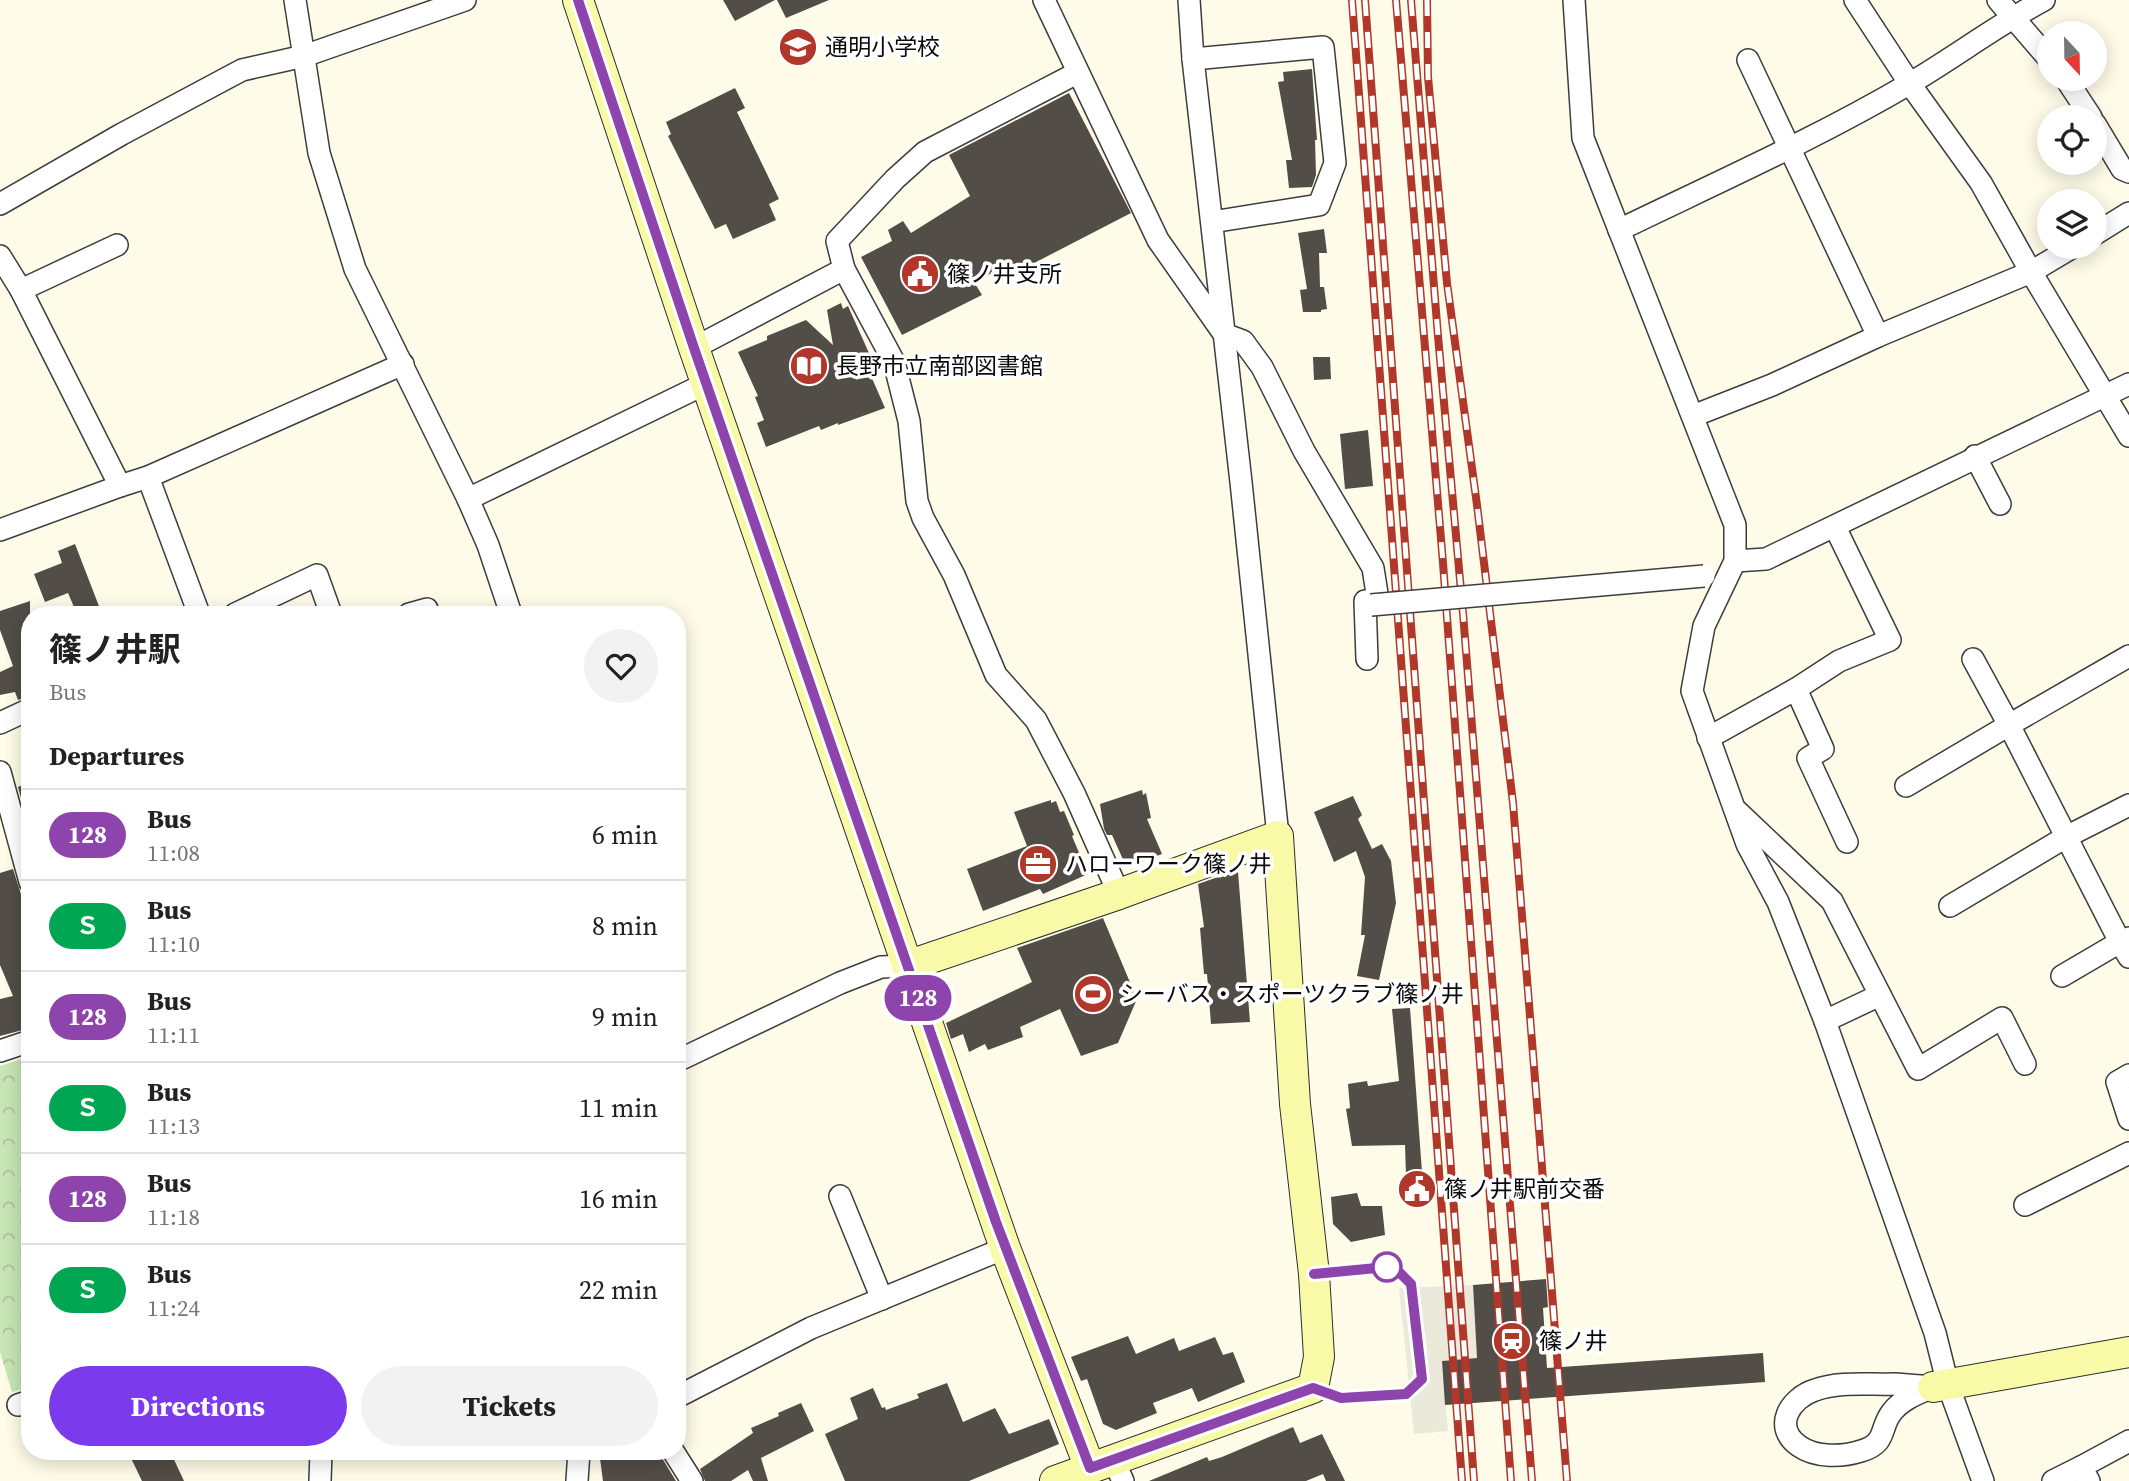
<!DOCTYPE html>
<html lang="en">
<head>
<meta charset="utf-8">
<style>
  body { margin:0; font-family:"Source Serif 4","Noto Sans JP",serif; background:#f2f2f2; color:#222; height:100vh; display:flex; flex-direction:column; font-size:26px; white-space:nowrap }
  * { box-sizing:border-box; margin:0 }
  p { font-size:23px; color:#767676 }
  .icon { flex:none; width:38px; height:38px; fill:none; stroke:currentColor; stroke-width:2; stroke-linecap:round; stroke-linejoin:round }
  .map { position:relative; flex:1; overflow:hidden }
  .sheet { position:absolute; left:21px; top:606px; width:665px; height:854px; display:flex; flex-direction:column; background:#fff; border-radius:28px; box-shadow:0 4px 18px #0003 }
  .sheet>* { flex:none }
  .badge { padding:0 14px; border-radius:23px; font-size:24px; line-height:46px }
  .needle { width:46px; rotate:158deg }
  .controls { position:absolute; left:2037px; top:21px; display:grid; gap:14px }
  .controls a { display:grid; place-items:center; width:70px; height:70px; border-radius:50%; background:#fff; box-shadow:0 4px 18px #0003; font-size:35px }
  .map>.badge { position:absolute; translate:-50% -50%; box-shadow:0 0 0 4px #fff }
  h2 { padding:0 28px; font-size:26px; line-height:63px }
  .round { display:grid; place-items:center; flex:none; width:74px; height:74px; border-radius:37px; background:#f2f2f2 }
  .head { display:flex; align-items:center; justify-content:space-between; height:119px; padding:0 28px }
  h1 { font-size:33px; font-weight:700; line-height:52px }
  .primary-button { display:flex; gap:14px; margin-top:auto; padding:14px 28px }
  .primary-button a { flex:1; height:80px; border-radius:42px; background:#7c3aed; color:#fff; font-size:28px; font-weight:700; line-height:80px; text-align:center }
  .primary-button a+a { background:#f2f2f2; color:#222 }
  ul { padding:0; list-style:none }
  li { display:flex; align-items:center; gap:21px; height:91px; padding:0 28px; border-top:2px solid #e0e0e0 }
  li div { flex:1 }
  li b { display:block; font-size:26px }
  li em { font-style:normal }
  li .badge { min-width:77px; font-weight:700; text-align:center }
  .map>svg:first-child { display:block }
  .park { fill:url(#park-crowns) }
  .plaza { fill:#ebe9da }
  .building { fill:#524d47 }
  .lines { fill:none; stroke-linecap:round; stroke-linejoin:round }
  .street-casing { stroke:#3d3d3d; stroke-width:24 }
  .secondary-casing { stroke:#2c2c2c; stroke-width:32 }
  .street { stroke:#fff; stroke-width:21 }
  .secondary { stroke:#f8faa7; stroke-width:30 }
  .rail-casing { stroke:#b1372b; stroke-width:8 }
  .rail { stroke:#fff; stroke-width:5; stroke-dasharray:16; stroke-linecap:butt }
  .street-bridge-casing { stroke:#3d3d3d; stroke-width:24; stroke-linecap:butt }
  .street-bridge { stroke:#fff; stroke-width:21 }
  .line-casing { stroke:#fff; stroke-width:16 }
  .line { stroke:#8e44ad; stroke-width:10 }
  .stop-dot { fill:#fff; stroke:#8e44ad; stroke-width:3.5 }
  .labels { text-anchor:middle; stroke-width:7; stroke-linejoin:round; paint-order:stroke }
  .poi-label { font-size:23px; fill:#0a0a0a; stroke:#fff; text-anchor:start }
</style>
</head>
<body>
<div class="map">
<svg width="2129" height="1481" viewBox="0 0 2129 1481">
  <defs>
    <pattern id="park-crowns" width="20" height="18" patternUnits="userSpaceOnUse" patternTransform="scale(1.75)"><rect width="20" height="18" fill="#c7e5b5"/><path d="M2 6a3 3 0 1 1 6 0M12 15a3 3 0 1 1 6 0" fill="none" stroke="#aac39a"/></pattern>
  </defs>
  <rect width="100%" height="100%" fill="#fefce8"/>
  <polygon class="park" points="30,1056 30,1387 12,1392 0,1352 0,1066"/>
  <polygon class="plaza" points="1473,1285 1477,1358 1442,1361 1448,1431 1414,1434 1399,1288"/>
  <g class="building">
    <polygon points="723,0 775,0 735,21"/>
    <polygon points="777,0 829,0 786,18"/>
    <polygon points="1312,69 1317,140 1315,140 1316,175 1312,187 1289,188 1286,160 1292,160 1278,82 1284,81 1283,72"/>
    <polygon points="735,88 745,108 737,112 779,199 769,204 776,220 733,239 726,224 715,229 668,136 671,134 666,122"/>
    <polygon points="1069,93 1131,213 1011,275 1006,266 974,282 982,295 902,335 861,257 892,241 888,230 903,221 911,233 970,196 949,155"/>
    <polygon points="1324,229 1327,253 1319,253 1320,287 1324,287 1327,309 1321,310 1321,312 1303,312 1300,290 1307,289 1298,233"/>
    <polygon points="841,303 843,309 848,306 877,371 871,376 885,408 838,425 838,423 821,430 819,426 766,447 757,423 764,420 755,397 758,396 738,352 767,340 767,336 806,320 833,345 827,310"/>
    <polygon points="1313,357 1330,357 1331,379 1314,380"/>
    <polygon points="1368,430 1373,486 1345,489 1340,434"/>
    <polygon points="75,544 102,614 77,614 68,593 45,602 34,574 62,563 58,551"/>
    <polygon points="30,601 30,696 18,700 15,692 0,695 0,672 13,666 0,630 0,611"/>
    <polygon points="30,782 30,831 18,787"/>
    <polygon points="1142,790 1143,795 1146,793 1151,818 1147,819 1162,854 1139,863 1136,859 1125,864 1112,835 1107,835 1104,829 1100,804"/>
    <polygon points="1353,796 1362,815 1358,819 1372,849 1382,844 1391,861 1396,903 1379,980 1357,976 1365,935 1361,935 1365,877 1356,851 1334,862 1314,812"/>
    <polygon points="1051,800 1051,803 1056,801 1060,812 1064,811 1074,835 1072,836 1088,874 1043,894 1040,889 983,911 967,869 1027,846 1014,812"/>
    <polygon points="13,869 25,907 21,908 30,931 30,964 22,967 30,992 30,1028 0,1036 0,999 13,996 0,965 0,873"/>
    <polygon points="1232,872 1238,872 1250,1022 1211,1024 1207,974 1204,974 1200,928 1204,927 1198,884"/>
    <polygon points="1103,918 1137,999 1118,1043 1081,1056 1060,1009 1020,1027 1023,1037 988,1050 985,1044 969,1052 963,1034 951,1039 946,1023 1032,982 1017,948"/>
    <polygon points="1410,1008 1422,1172 1426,1206 1407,1205 1405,1145 1352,1146 1346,1109 1350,1108 1348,1084 1367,1081 1368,1086 1399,1081 1392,1009"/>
    <polygon points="1357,1193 1361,1206 1382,1206 1385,1235 1351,1242 1333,1224 1331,1197"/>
    <polygon points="1546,1279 1548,1307 1543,1308 1547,1368 1763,1353 1765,1382 1445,1405 1442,1361 1477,1358 1473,1285"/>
    <polygon points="1128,1336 1136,1354 1174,1338 1179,1351 1215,1337 1223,1355 1233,1352 1245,1382 1198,1402 1192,1388 1153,1403 1157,1413 1116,1430 1103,1424 1087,1379 1081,1381 1071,1357"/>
    <polygon points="947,1383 963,1422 995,1408 1009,1434 1049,1419 1059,1444 969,1481 845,1481 825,1434 858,1419 850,1398 873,1388 882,1408 885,1407 886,1410 919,1398 917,1394"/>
    <polygon points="801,1403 814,1431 761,1458 768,1481 753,1481 748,1470 731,1481 705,1481 700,1469 753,1433 751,1428 779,1416 778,1413"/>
    <polygon points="1293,1427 1300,1443 1322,1434 1345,1481 1326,1481 1323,1474 1306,1481 1149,1481 1207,1457 1209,1461 1222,1457"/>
    <polygon points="142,1451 170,1451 184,1481 142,1481 130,1456"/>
    <polygon points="599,1451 660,1451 662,1458 676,1481 603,1481"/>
  </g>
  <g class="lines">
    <g class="street-casing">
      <g id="street">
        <polyline points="295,0 319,153 355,269 468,499 488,545 511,614"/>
        <polyline points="1044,0 1158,240 1224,334 1243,341 1262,367 1304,451 1373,568 1378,600 1365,601 1367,659"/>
        <polyline points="1189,0 1193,59 1241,482 1278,836"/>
        <polyline points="1574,0 1583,138 1735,525 1735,561 1704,626 1692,691 1747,844 1778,902 1825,1021 1935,1333 1948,1385 1983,1481"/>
        <polyline points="1855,0 1910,84 1981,183 2031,272 2129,436"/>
        <polyline points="1998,0 2049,59"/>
        <polyline points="1193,59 1323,47 1335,163 1319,205 1212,222"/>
        <polyline points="1748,60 1878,336"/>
        <polyline points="1077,73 925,152 895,179 837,241 844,269 894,362 909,421 917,501 923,518 954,575 996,675 1036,720 1074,793 1119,894"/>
        <polyline points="2066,79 2091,117"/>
        <polyline points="2095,124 2122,169 2129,172"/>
        <polyline points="0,204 122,134 242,70 304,56 465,0"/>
        <path d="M1619,230c97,-47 196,-91 290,-146 46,-27 88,-59 135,-84"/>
        <polyline points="2095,234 2129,213"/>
        <polyline points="0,256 21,290 120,486"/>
        <polyline points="21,290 117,245"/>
        <polyline points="694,348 844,269"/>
        <polyline points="1693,416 1772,385 1878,336 2031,272 2073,247"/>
        <polyline points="1975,456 2000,504"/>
        <polyline points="148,477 199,614"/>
        <polyline points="468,499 707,383"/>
        <polyline points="0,530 120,486 148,477 403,364"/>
        <polyline points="1735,561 1766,559 2129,384"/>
        <polyline points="235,614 317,575 331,614"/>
        <polyline points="409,614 427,609"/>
        <polyline points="2129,656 2009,725 2120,942 2129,938"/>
        <polyline points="1796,689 1823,749 1808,758 1847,842"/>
        <polyline points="0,723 30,709"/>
        <polyline points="1708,738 1796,689 1839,661 1890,640 1835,527"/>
        <polyline points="0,772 30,882"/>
        <polyline points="1906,786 2009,725 1973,659"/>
        <polyline points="1737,811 1832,901 1918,1069 2002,1018 2025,1064"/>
        <polyline points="1950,906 2066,837 2129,805"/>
        <polyline points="2062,976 2120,942 2129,957"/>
        <polyline points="1825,1021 1880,995"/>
        <polyline points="0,1051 30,1041"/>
        <polyline points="677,1061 840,983 881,967 907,966"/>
        <polyline points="2129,1075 2117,1082 2129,1119"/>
        <polyline points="840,1196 882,1299"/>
        <polyline points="2025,1205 2129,1153"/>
        <path d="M1895,1384l38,3c-14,6 -31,12 -41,25 -13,16 -4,31 -31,39 -19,6 -45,7 -62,-5 -27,-19 -9,-48 16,-56 25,-9 54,-5 80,-6z"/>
        <polyline points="677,1397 811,1328 1005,1248"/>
        <polyline points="18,1405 30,1401"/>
        <polyline points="673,1451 692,1481"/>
        <polyline points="1113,1459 1123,1481"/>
        <polyline points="320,1481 321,1451"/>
        <polyline points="577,1481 579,1451"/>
        <polyline points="2053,1481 2081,1467"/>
        <polyline points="2089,1481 2081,1467 2129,1441"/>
      </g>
    </g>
    <g class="secondary-casing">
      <g id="secondary">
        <polyline points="578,0 694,348 1005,1248 1090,1468"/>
        <polyline points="907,966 1119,894 1278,836 1295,1104 1314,1274 1319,1357 1313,1388 1055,1481"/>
        <polyline points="1933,1387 2129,1352"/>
      </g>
    </g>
    <use href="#street" class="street"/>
    <use href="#secondary" class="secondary"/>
    <g class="rail-casing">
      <g id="rail">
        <polyline points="1352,0 1462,1481"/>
        <polyline points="1365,0 1474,1481"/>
        <polyline points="1396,0 1443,563 1511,1481"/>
        <polyline points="1411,0 1438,336 1463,613 1532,1481"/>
        <polyline points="1427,0 1428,77 1447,283 1477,505 1513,803 1567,1481"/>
      </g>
    </g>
    <use href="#rail" class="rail"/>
    <g class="street-bridge-casing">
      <polyline id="street-bridge" points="1371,605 1704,576"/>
    </g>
    <use href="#street-bridge" class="street-bridge"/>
  </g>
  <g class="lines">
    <g class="line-casing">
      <polyline id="line" points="578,0 694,348 996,1222 1090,1468 1313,1388 1341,1398 1406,1394 1422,1379 1411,1284 1395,1268 1387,1267 1314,1274"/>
    </g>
    <use href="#line" class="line"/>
  </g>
  <defs>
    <g id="school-disc" transform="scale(2.0125)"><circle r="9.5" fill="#b1372b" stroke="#fff"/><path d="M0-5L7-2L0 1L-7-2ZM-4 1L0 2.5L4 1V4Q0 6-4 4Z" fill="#fff"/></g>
    <g id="civic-disc" transform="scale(2.0125)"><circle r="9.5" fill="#b1372b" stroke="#fff"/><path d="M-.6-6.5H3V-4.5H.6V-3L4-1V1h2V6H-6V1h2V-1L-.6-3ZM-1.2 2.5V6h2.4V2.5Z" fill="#fff"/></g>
    <g id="library-disc" transform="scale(2.0125)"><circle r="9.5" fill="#b1372b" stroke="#fff"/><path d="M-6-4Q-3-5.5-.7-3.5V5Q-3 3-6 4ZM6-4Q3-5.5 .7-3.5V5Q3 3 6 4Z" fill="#fff"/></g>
    <g id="office-disc" transform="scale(2.0125)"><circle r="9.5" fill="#b1372b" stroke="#fff"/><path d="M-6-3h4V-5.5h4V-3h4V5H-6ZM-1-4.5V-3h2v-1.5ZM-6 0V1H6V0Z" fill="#fff"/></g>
    <g id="stadium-disc" transform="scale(2.0125)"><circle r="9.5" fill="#b1372b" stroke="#fff"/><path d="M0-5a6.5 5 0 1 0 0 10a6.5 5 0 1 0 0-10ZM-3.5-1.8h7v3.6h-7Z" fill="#fff"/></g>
    <g id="station-disc" transform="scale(2.0125)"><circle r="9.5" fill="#b1372b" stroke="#fff"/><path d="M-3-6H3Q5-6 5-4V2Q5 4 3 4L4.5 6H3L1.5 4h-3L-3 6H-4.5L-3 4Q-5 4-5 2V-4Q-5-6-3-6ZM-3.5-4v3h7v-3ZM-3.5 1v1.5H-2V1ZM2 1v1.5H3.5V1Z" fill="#fff"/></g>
  </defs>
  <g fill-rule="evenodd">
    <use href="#school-disc" x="798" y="47"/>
    <use href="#civic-disc" x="920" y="274"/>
    <use href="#library-disc" x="809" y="366"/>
    <use href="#office-disc" x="1038" y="864"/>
    <use href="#stadium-disc" x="1093" y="994"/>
    <use href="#civic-disc" x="1417" y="1189"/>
    <use href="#station-disc" x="1512" y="1341"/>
  </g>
  <circle class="stop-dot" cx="1387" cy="1267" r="14"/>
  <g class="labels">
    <g class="poi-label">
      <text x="825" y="55">通明小学校</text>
      <text x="947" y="282">篠ノ井支所</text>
      <text x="836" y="374">長野市立南部図書館</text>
      <text x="1065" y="872">ハローワーク篠ノ井</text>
      <text x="1120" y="1002">シーバス・スポーツクラブ篠ノ井</text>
      <text x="1444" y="1197">篠ノ井駅前交番</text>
      <text x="1539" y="1349">篠ノ井</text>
    </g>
  </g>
</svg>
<div class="controls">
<a><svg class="needle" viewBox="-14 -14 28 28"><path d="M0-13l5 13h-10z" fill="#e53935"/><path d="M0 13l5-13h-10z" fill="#767676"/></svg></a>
<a><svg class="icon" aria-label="locate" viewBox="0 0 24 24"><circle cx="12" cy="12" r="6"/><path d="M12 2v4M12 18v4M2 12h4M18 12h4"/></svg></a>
<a><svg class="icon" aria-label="layers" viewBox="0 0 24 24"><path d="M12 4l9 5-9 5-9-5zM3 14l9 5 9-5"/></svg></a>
</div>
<b class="badge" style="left:918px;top:998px;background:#8e44ad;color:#fff">128</b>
<section class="sheet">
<div class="head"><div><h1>篠ノ井駅</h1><p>Bus</p></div><a class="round"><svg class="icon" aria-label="heart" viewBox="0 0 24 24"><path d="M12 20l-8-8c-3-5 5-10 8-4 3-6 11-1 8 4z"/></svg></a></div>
<h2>Departures</h2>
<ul>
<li><span class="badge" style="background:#8e44ad;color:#fff">128</span><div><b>Bus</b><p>11:08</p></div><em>6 min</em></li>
<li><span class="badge" style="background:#00a651;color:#fff">Ｓ</span><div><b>Bus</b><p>11:10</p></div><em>8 min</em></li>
<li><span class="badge" style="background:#8e44ad;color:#fff">128</span><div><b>Bus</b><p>11:11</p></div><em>9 min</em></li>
<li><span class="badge" style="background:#00a651;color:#fff">Ｓ</span><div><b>Bus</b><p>11:13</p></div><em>11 min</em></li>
<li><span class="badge" style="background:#8e44ad;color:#fff">128</span><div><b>Bus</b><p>11:18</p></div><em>16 min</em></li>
<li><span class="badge" style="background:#00a651;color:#fff">Ｓ</span><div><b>Bus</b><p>11:24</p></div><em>22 min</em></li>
</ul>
<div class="primary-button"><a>Directions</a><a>Tickets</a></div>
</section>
</div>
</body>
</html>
